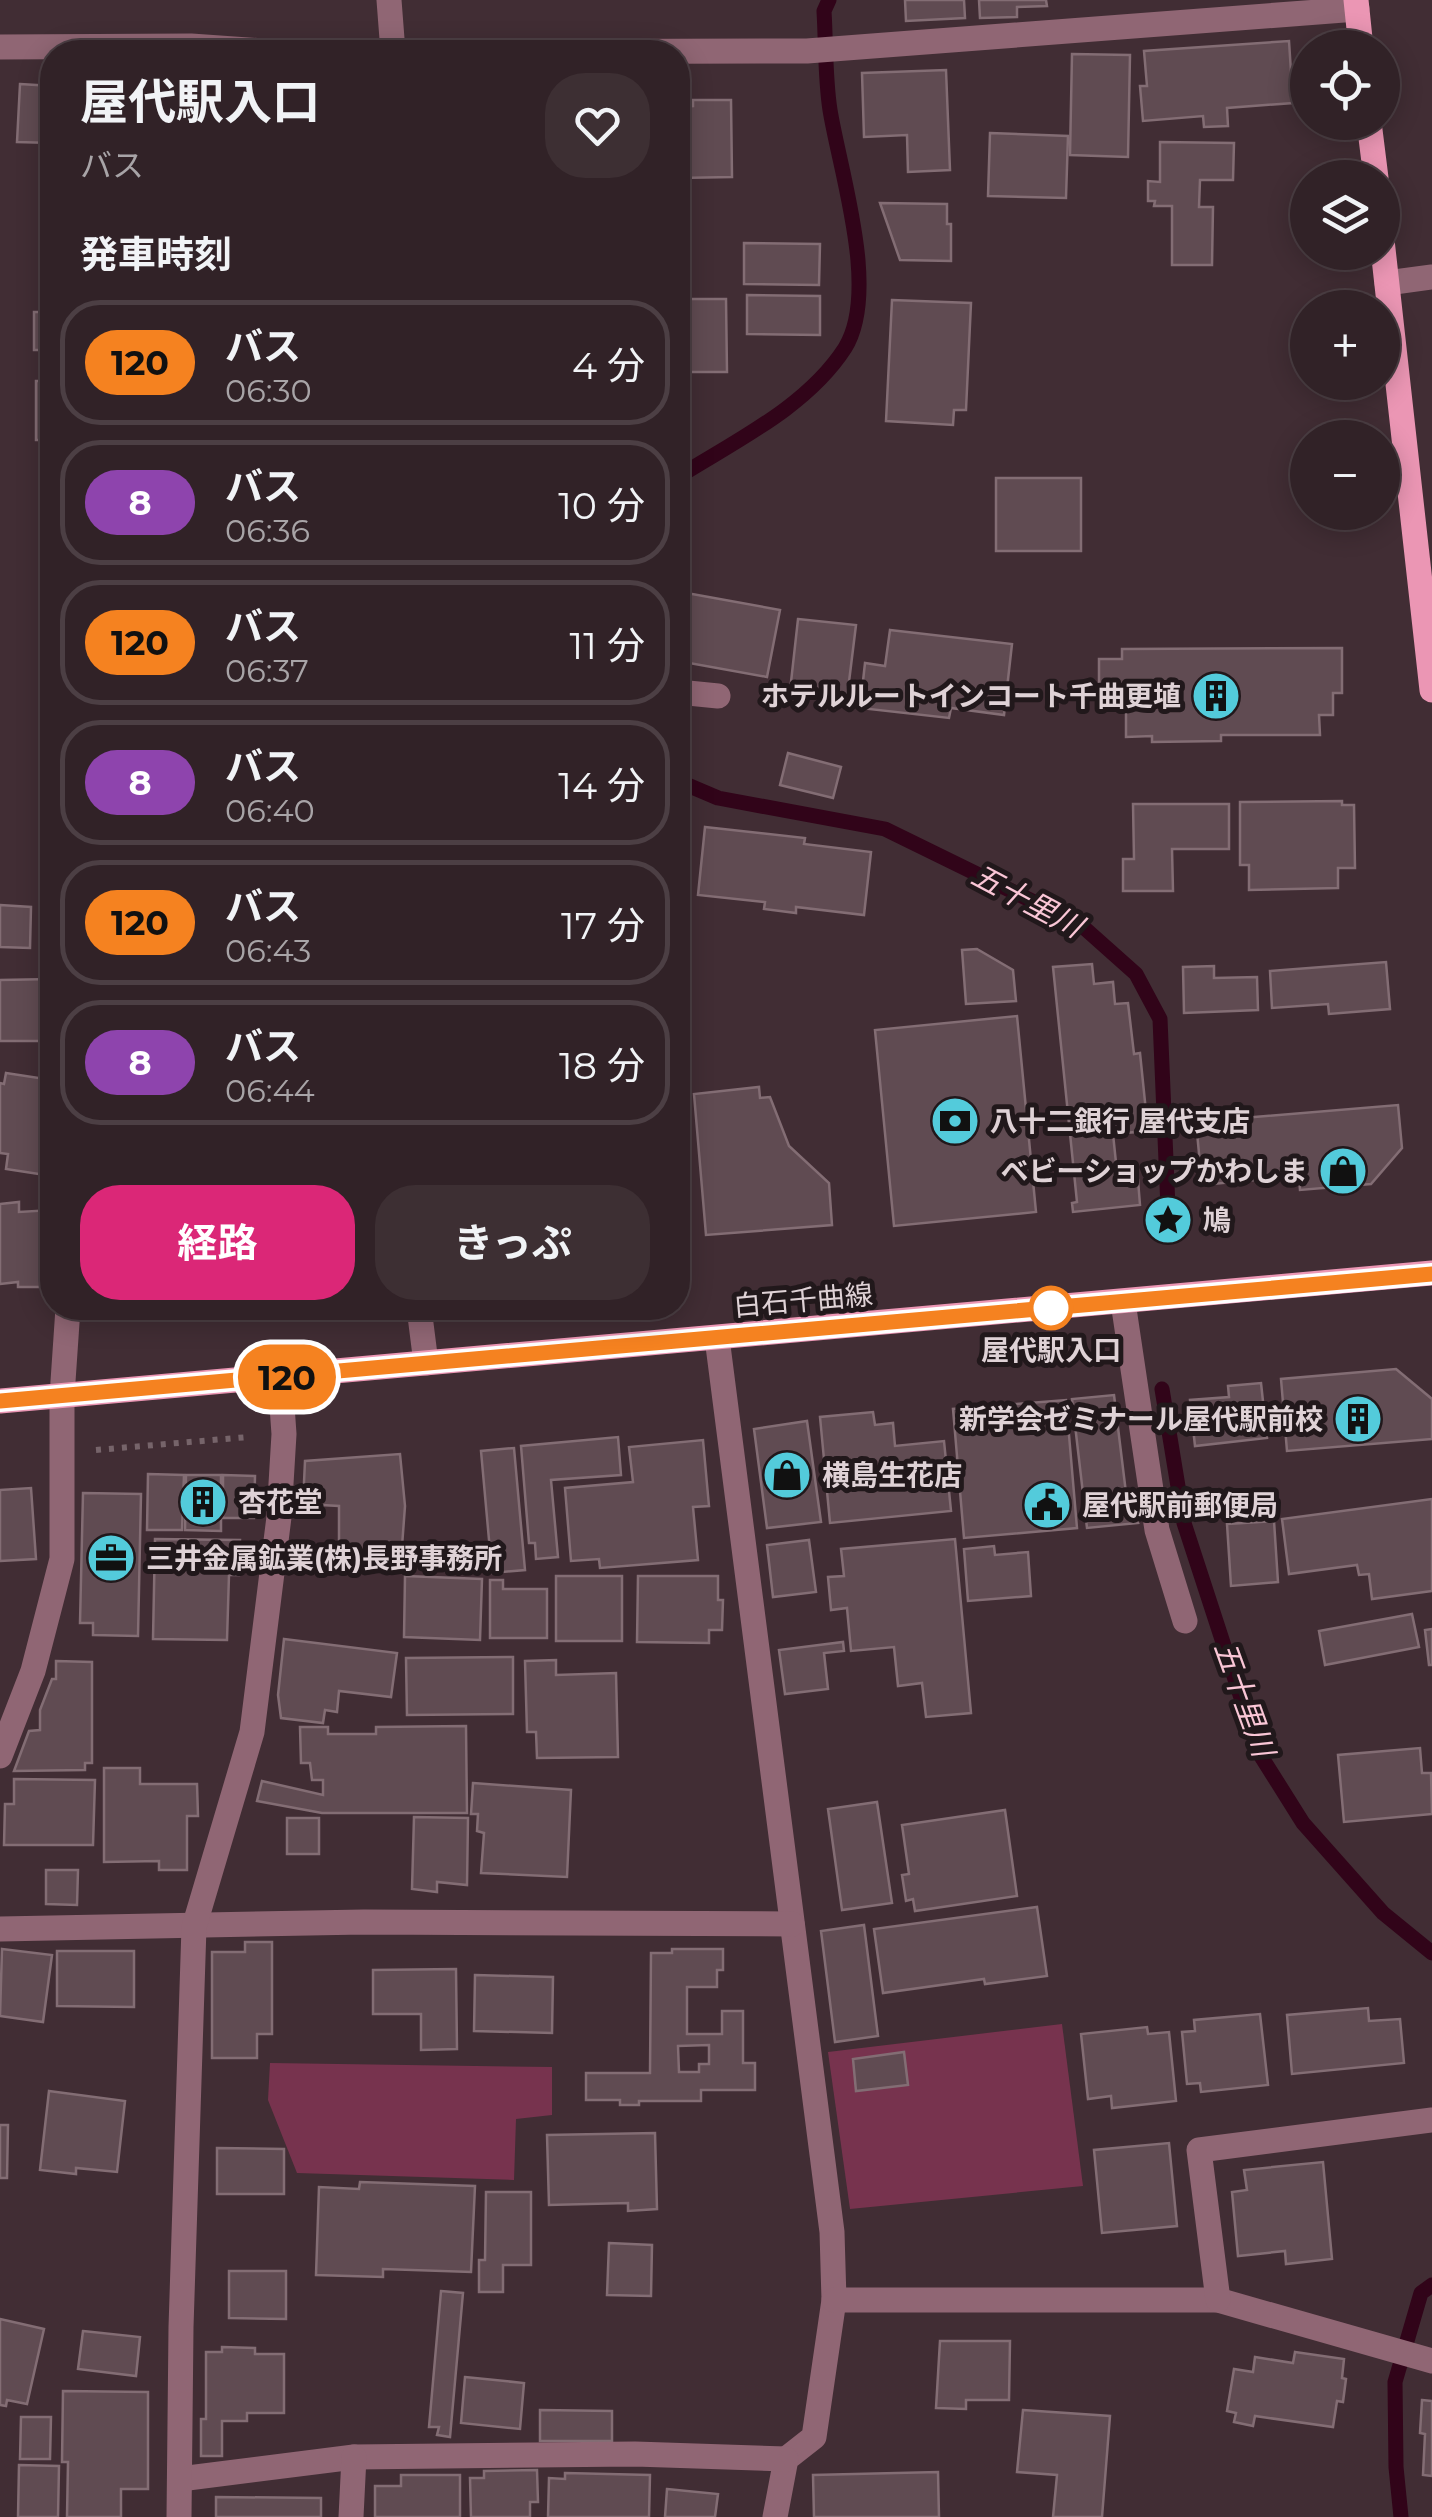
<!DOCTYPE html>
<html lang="ja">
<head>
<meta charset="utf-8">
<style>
  body { margin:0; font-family:Montserrat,"Noto Sans JP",sans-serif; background:#3d2f33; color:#f1f3f6; height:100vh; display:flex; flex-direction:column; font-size:38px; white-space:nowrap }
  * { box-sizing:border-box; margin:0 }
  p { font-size:32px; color:#a8a4a7 }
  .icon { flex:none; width:55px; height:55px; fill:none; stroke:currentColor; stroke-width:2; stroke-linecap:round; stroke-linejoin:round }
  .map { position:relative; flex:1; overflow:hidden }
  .panel { position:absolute; left:40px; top:40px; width:650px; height:1280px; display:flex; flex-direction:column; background:#312227; border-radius:40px; box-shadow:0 5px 25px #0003,0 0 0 2px #4c3f44 }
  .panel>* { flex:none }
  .badge { padding:0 20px; border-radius:32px; font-size:35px; line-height:65px }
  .tools { position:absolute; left:1290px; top:30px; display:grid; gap:20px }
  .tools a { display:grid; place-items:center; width:110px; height:110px; border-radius:50%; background:#312227; box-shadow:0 5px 25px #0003,0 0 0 2px #4c3f44; font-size:50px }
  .map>.badge { position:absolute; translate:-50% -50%; box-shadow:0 0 0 5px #fff }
  h2 { padding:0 40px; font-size:38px; line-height:90px }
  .round { display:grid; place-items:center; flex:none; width:105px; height:105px; border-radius:40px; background:#3d2f33 }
  .summary { display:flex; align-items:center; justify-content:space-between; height:170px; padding:0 40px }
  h1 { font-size:48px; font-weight:700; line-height:75px }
  .button { display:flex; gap:20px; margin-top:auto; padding:20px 40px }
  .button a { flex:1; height:115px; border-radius:40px; background:#db2777; color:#fff; font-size:40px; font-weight:700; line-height:115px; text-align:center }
  .button a+a { background:#3d2f33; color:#f1f3f6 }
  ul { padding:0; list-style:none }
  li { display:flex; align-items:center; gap:30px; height:125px; margin:0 20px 15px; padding:0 20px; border:5px solid #4c3f44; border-radius:40px }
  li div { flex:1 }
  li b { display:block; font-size:38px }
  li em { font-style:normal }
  li .badge { min-width:110px; font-weight:700; text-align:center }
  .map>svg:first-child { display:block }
  .green { fill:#77334e }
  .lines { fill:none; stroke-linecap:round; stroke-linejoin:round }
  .stream { stroke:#310419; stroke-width:15 }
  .building { fill:#604b52; stroke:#836d74; stroke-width:2.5; fill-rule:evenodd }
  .path { stroke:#76646a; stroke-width:6; stroke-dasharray:5 8; stroke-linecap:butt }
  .minor { stroke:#906674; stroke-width:25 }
  .major { stroke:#eb96b4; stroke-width:25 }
  .line-casing { stroke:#fff; stroke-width:22 }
  .line { stroke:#f58220; stroke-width:15 }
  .stop-dot { fill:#fff; stroke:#f58220; stroke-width:5 }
  .labels { text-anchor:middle; stroke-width:10; stroke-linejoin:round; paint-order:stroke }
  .poi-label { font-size:28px; font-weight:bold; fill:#dfd2d6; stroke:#21181b; text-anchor:start }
  .street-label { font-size:28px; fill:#dfd2d6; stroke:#21181b }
  .stop-label { font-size:28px; font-weight:bold; fill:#dfd2d6; stroke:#21181b }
  .water-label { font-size:30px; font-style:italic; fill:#fac6d6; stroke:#21181b }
</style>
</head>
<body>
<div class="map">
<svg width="1432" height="2517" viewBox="0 0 1432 2517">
  <rect width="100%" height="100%" fill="#412d34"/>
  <g class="green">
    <polygon points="1062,2024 1083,2186 850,2209 828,2052"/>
    <polygon points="270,2063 552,2067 552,2115 516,2119 514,2180 297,2173 268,2100"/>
  </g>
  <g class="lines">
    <g class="stream">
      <path d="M678,477c57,-36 129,-70 167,-129 35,-57 -5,-176 -15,-238 -5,-32 -4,-66 -6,-99l5,-11"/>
      <polyline points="678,781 718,798 885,829 1081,925 1136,974 1160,1019 1168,1208"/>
      <polyline points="1162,1389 1184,1523 1259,1753 1303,1823 1383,1913 1432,1953"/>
      <polyline points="1401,2517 1396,2467 1395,2382 1421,2293 1432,2285"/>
    </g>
  </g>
  <g class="building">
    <polygon points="905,0 964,0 965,18 906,21"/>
    <polygon points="979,0 1046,0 1047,6 1017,7 1017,17 980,18"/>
    <polygon points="1289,41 1293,103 1227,108 1228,126 1204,127 1203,116 1143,121 1140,86 1147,86 1144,51"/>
    <polygon points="1072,54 1130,55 1128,157 1070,155"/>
    <polygon points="946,70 950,170 908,172 907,135 864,137 862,73"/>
    <polygon points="20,84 52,86 52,143 17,142"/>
    <polygon points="693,100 731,100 732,177 678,178 678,107 693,106"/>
    <polygon points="990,133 1068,136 1066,198 988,196"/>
    <polygon points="1160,142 1234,143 1233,180 1200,180 1199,207 1213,207 1212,265 1172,265 1172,206 1154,206 1155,201 1148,201 1148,181 1160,182"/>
    <polygon points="48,181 52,181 52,236 46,236"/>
    <polygon points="880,203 947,204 947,224 951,224 951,261 900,260"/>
    <polygon points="744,243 820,244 819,285 744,284"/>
    <polygon points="678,288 688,288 688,299 726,299 727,372 678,372"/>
    <polygon points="747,295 820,296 820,335 747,334"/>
    <polygon points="892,300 971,303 966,410 954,410 953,425 886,421"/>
    <rect x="34" y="312" width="18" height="38"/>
    <rect x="36" y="381" width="16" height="59"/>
    <rect x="996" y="478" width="85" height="73"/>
    <polygon points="681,592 780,610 767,677 678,661"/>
    <polygon points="798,619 856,625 847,698 790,691"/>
    <polygon points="890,630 1012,644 1004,715 951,708 949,718 860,708 865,663 885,666"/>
    <polygon points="1342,648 1342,693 1333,693 1333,715 1319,715 1320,735 1221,735 1221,741 1152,742 1152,736 1126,737 1126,699 1099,699 1099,659 1122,659 1122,649"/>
    <polygon points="788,753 841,767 833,798 780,785"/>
    <polygon points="1342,801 1342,805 1354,805 1355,868 1338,868 1338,888 1249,890 1249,865 1240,865 1240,802"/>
    <polygon points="1133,804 1229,804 1229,849 1172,849 1173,891 1123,891 1123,859 1134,859"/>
    <polygon points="705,827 805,838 804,844 871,852 864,915 796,907 796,913 764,909 765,902 698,895"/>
    <polygon points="0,905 31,907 30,948 0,947"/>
    <polygon points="977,949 1013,970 1016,1001 966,1004 962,950"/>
    <polygon points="1386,962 1390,1009 1329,1014 1328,1004 1272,1008 1270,971"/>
    <polygon points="1092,964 1094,984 1113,982 1115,1004 1128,1003 1134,1054 1140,1053 1148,1131 1113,1134 1118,1182 1138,1180 1140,1205 1073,1212 1072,1203 1077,1202 1053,967"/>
    <polygon points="1214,966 1214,978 1257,977 1258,1010 1184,1013 1183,967"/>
    <polygon points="52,979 52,1041 0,1041 0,980"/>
    <polygon points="1017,1016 1036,1212 894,1226 875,1030"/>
    <polygon points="6,1073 52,1080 52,1176 6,1169 8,1154 0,1153 0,1083 4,1084"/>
    <polygon points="759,1087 760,1098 770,1097 789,1146 829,1183 832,1225 706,1235 694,1094"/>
    <polygon points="1398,1105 1402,1148 1371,1184 1300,1190 1299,1176 1202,1185 1196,1122"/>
    <polygon points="678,1145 690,1243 678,1244"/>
    <polygon points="19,1202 19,1212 52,1210 52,1279 42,1278 42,1287 18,1287 18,1282 0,1284 0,1204"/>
    <polygon points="1396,1369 1432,1399 1432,1439 1287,1451 1281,1379"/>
    <polygon points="1261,1383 1267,1438 1195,1446 1190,1400 1229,1397 1228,1386"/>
    <polygon points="1114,1395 1126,1493 1138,1523 1087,1528 1072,1399"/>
    <polygon points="1066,1400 1077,1528 964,1538 953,1409"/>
    <polygon points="873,1412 875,1425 893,1423 895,1446 944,1441 951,1511 830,1523 820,1417"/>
    <polygon points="807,1421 821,1522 767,1528 754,1429"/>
    <polygon points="618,1437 621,1475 551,1480 558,1557 536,1559 535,1543 529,1543 521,1446"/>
    <polygon points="703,1440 709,1506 693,1507 698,1560 600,1568 599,1559 571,1561 565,1488 633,1482 629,1447"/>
    <polygon points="514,1448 525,1570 492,1573 481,1451"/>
    <polygon points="400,1454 405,1506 401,1560 339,1555 339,1506 303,1504 305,1461"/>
    <polygon points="148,1474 184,1475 182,1530 147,1530"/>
    <polygon points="186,1475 221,1475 221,1531 185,1530"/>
    <polygon points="223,1475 255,1476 254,1518 223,1518"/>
    <polygon points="31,1488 36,1559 0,1561 0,1490"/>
    <polygon points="83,1493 141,1494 138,1636 93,1635 93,1623 80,1623"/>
    <polygon points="1432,1499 1432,1591 1372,1599 1369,1574 1359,1575 1357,1565 1289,1574 1282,1519"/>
    <polygon points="1274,1521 1278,1582 1231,1586 1227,1524"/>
    <polygon points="155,1539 240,1540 239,1575 229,1575 227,1640 153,1639"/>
    <polygon points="955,1539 971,1713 926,1717 922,1683 898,1686 894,1647 851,1651 847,1608 831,1610 828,1577 844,1576 841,1549"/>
    <polygon points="809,1540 816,1592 773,1597 767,1545"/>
    <polygon points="994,1546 995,1555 1028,1552 1031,1596 968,1601 964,1549"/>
    <polygon points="405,1576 482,1579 480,1640 404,1637"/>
    <rect x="556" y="1576" width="66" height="65"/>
    <polygon points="638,1576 718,1576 718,1600 723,1600 722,1630 709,1630 709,1643 637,1642"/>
    <polygon points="490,1580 503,1580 503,1589 547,1589 547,1638 490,1638"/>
    <polygon points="1412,1614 1419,1647 1325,1665 1319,1631"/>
    <polygon points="1432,1629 1432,1665 1429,1665 1425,1630"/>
    <polygon points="284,1639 397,1653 391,1697 339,1691 337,1712 325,1710 323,1723 281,1718 278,1695"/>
    <polygon points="843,1642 844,1651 824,1653 828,1689 785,1694 779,1650"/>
    <polygon points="513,1657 513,1714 407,1715 406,1658"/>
    <polygon points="556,1660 556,1675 616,1673 618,1757 537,1758 536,1732 527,1732 525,1661"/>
    <polygon points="56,1661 92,1662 92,1763 85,1763 85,1770 14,1771 29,1731 40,1730 40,1710 52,1679 56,1679"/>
    <polygon points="466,1726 467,1813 322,1813 257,1801 262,1781 323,1795 323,1780 312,1780 310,1763 301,1763 300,1727 328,1727 328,1734 376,1734 376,1727"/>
    <polygon points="1420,1748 1422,1773 1431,1773 1432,1814 1344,1822 1338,1755"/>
    <polygon points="104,1768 140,1768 140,1784 197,1784 198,1816 187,1816 187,1870 159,1870 159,1861 104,1862"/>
    <polygon points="14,1779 95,1780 93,1845 4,1845 5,1804 14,1804"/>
    <polygon points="473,1783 571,1790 567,1877 481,1873 484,1833 477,1831 478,1814 471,1814"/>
    <polygon points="877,1802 892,1903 842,1910 828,1809"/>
    <polygon points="1005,1810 1017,1896 915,1911 913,1899 906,1901 902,1875 909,1874 902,1825"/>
    <polygon points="414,1817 468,1818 467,1885 437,1882 437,1892 412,1889"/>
    <rect x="287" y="1818" width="32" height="36"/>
    <polygon points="46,1870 78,1870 77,1905 46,1904"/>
    <polygon points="1037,1907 1047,1976 985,1984 984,1979 883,1993 874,1929"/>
    <polygon points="864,1925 878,2036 835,2042 821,1931"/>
    <polygon points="245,1942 272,1942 272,2034 257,2034 257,2058 212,2058 212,1952 245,1952"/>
    <polygon points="2,1949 52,1955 43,2022 0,2016"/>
    <path d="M672,1949h51v21h-6v17h-30v47h35v-23h21v52h12v27h-54v11h-62v4h-19v-5h-34v-27h64l1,-120h21zM709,2045v19h-10v8h-20l-1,-26z"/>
    <polygon points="57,1951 134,1951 134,2007 57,2006"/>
    <polygon points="456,1969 457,2049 421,2050 421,2014 373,2014 373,1970"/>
    <polygon points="475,1975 553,1977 552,2033 474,2031"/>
    <polygon points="1368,2008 1369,2021 1400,2019 1404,2063 1292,2074 1287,2015"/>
    <polygon points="1260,2014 1268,2085 1201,2092 1200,2083 1187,2084 1182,2032 1195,2031 1194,2020"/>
    <polygon points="1147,2027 1148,2034 1169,2032 1176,2101 1112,2108 1111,2096 1088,2099 1081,2034"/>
    <polygon points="904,2052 908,2085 856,2091 853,2059"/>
    <polygon points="49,2091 125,2101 117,2172 76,2168 76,2174 40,2170"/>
    <polygon points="0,2125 8,2125 7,2178 0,2178"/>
    <polygon points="655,2133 657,2209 628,2211 628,2203 549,2205 547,2135"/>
    <polygon points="1169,2143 1177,2226 1102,2233 1094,2150"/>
    <polygon points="217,2148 284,2149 284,2194 217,2194"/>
    <polygon points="1323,2162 1332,2259 1286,2264 1285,2251 1238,2256 1232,2192 1247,2190 1244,2170"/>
    <polygon points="360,2182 475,2186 471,2272 383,2269 383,2277 316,2275 319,2187 359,2189"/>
    <polygon points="486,2192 531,2192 531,2265 503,2265 503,2292 479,2292 479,2260 485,2260"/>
    <polygon points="609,2243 652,2245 651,2296 607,2295"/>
    <polygon points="229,2271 286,2271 286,2319 229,2318"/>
    <polygon points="441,2291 463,2293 450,2437 437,2435 439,2427 429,2427"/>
    <polygon points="0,2319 44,2329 27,2404 7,2400 6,2406 0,2405"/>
    <polygon points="83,2331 140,2337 136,2376 78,2369"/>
    <polygon points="940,2341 1010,2341 1009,2400 966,2400 966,2409 936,2408"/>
    <polygon points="222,2347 255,2348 255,2354 284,2354 284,2413 247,2413 247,2421 222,2421 222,2456 201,2456 201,2419 206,2419 206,2352 222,2352"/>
    <polygon points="1295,2352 1344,2359 1342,2378 1346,2379 1343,2402 1337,2401 1333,2427 1255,2416 1253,2426 1234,2422 1236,2413 1227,2411 1234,2369 1253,2372 1255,2357 1293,2363"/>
    <polygon points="465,2377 524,2383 520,2429 461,2423"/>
    <polygon points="63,2391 148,2392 148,2489 121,2489 121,2517 67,2517 68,2462 62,2462"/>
    <polygon points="1422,2400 1432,2401 1432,2476 1423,2475 1425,2434 1420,2433"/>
    <polygon points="540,2410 612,2411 612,2441 540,2441"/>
    <polygon points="1023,2410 1110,2416 1102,2517 1053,2517 1057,2475 1017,2472"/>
    <polygon points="21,2417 51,2417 50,2459 20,2459"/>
    <polygon points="19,2465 59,2466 58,2517 18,2517"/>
    <polygon points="537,2470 538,2502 530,2502 530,2517 471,2517 470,2478 484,2478 484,2471"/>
    <polygon points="938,2472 939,2517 814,2517 813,2475"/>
    <polygon points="565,2473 650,2475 649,2517 548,2517 549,2478 565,2479"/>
    <polygon points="401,2475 460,2475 460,2517 375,2517 375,2486 401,2486"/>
    <polygon points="667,2489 718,2494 715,2517 665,2517"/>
    <polygon points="216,2497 321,2498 321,2517 216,2517"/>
  </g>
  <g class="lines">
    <polyline class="path" points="96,1450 248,1437"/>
    <g class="minor">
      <polyline points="389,0 393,52"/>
      <polyline points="0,47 191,46 279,52"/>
      <polyline points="392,52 807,51 1357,9"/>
      <polyline points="1387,283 1432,277"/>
      <polyline points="678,692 718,696"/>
      <polyline points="1123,1302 1157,1530 1185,1621"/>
      <polyline points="419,1308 426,1363"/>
      <polyline points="717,1338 832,2232 834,2300 814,2437 786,2459 775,2517"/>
      <polyline points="0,1756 33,1671 62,1559 62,1396 68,1308"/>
      <polyline points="0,1929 364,1922 792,1924"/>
      <polyline points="834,2300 1218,2300 1432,2361"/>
      <polyline points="1218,2300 1199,2150 1432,2120"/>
      <polyline points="180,2479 354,2457 635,2454 786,2459"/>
      <polyline points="179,2517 181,2327 194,1927 252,1732 279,1517 284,1434 280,1378"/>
      <polyline points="351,2517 354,2457"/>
    </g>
    <g class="major">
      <polyline points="1356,0 1361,48"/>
      <polyline points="1369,122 1376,178"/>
      <polyline points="1382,240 1432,690"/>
      <polyline points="0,1401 1432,1273"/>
    </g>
  </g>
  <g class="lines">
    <g class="line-casing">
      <polyline id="line" points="0,1401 1432,1274"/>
    </g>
    <use href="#line" class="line"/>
  </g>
  <defs>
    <g id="building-disc" transform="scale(2.5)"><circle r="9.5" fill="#53cbdb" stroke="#21181b"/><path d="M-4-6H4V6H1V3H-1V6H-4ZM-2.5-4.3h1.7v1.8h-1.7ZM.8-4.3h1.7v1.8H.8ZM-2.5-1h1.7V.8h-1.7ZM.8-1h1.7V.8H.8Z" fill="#111"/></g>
    <g id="bank-disc" transform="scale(2.5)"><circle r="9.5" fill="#53cbdb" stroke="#21181b"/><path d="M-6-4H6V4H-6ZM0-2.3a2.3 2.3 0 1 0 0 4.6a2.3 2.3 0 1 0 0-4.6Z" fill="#111"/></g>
    <g id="shop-disc" transform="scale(2.5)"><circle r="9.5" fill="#53cbdb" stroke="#21181b"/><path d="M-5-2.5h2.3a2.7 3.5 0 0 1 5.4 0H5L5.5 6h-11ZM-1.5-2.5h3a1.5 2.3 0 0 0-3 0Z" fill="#111"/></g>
    <g id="sight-disc" transform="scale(2.5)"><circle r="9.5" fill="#53cbdb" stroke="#21181b"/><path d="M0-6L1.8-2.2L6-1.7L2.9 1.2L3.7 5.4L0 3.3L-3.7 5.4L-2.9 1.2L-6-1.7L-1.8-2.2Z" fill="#111"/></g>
    <g id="civic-disc" transform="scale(2.5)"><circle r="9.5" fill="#53cbdb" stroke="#21181b"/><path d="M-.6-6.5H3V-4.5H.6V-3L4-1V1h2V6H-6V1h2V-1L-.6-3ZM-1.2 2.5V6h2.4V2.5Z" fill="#111"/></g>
    <g id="office-disc" transform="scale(2.5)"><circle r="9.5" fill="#53cbdb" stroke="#21181b"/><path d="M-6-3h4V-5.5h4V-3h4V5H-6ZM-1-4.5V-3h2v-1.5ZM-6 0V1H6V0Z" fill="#111"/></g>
  </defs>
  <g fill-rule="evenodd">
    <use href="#building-disc" x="1216" y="696"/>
    <use href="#bank-disc" x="955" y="1121"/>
    <use href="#shop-disc" x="1343" y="1171"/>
    <use href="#sight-disc" x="1168" y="1220"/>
    <use href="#building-disc" x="1358" y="1419"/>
    <use href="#shop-disc" x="787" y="1475"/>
    <use href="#building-disc" x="203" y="1502"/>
    <use href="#civic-disc" x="1047" y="1505"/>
    <use href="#office-disc" x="111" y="1558"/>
  </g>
  <circle class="stop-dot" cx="1051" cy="1308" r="20"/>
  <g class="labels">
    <g class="poi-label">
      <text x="1181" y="706" text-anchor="end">ホテルルートインコート千曲更埴</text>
      <text x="990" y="1131">八十二銀行 屋代支店</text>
      <text x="1308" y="1181" text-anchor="end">ベビーショップかわしま</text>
      <text x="1203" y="1230">鳩</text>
      <text x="1323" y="1429" text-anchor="end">新学会ゼミナール屋代駅前校</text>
      <text x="822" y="1485">横島生花店</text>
      <text x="238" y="1512">杏花堂</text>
      <text x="1082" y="1515">屋代駅前郵便局</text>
      <text x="146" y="1568">三井金属鉱業(株)長野事務所</text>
    </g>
    <g class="street-label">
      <text transform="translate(803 1300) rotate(-5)" y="10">白石千曲線</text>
    </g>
    <g class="stop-label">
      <text x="1051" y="1360">屋代駅入口</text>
    </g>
    <g class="water-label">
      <text transform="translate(1027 901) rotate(28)" y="10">五十里川</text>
      <text transform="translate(1244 1699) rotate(70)" y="10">五十里川</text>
    </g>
  </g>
</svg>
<div class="tools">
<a><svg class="icon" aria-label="locate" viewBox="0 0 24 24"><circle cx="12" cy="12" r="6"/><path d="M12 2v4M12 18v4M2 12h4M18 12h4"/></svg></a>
<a><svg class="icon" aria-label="layers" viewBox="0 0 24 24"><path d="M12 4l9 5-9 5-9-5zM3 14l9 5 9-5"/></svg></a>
<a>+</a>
<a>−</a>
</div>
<b class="badge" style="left:287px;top:1377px;background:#f58220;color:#111">120</b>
<section class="panel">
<div class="summary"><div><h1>屋代駅入口</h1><p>バス</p></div><a class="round"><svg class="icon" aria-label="heart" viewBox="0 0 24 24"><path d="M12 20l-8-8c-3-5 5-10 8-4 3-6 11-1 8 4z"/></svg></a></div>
<h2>発車時刻</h2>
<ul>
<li><span class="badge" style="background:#f58220;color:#111">120</span><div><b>バス</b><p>06:30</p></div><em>4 分</em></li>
<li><span class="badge" style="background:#8e44ad;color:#fff">8</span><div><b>バス</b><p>06:36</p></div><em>10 分</em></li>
<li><span class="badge" style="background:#f58220;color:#111">120</span><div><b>バス</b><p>06:37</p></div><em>11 分</em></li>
<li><span class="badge" style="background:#8e44ad;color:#fff">8</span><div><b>バス</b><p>06:40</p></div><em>14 分</em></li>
<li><span class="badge" style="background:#f58220;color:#111">120</span><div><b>バス</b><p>06:43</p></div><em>17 分</em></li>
<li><span class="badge" style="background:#8e44ad;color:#fff">8</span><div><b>バス</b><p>06:44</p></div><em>18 分</em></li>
</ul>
<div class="button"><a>経路</a><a>きっぷ</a></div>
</section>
</div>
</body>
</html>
